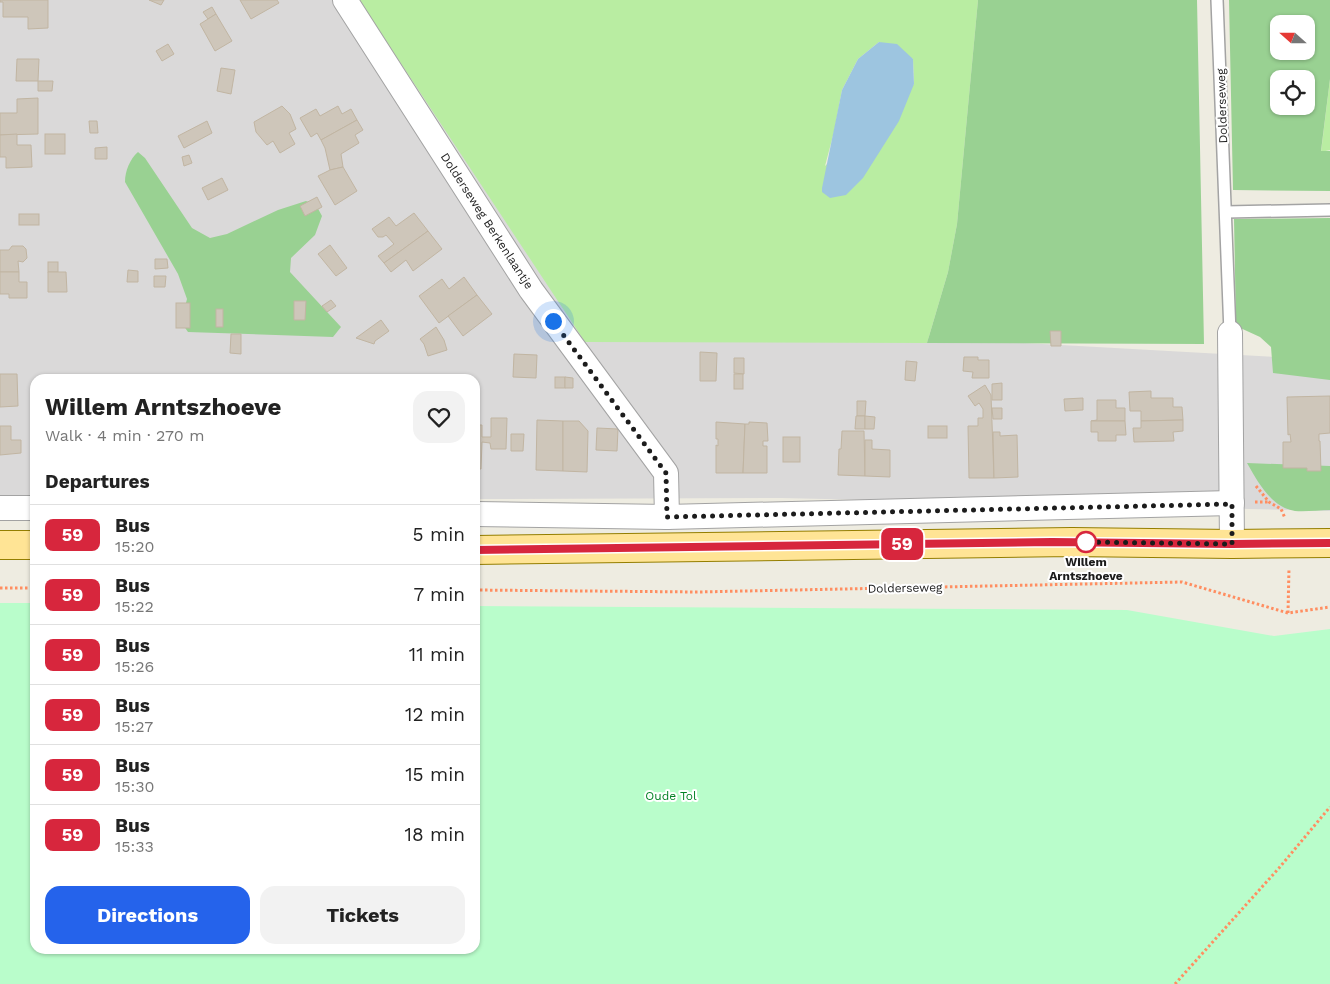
<!DOCTYPE html>
<html lang="en">
<head>
<meta charset="utf-8">
<style>
  body { margin:0; font-family:"Work Sans",sans-serif; background:#f2f2f2; color:#222; height:100vh; display:flex; flex-direction:column; font-size:19px; white-space:nowrap }
  * { box-sizing:border-box; margin:0 }
  p { font-size:16px; color:#767676 }
  .icon { flex:none; width:28px; height:28px; fill:none; stroke:currentColor; stroke-width:2; stroke-linecap:round; stroke-linejoin:round }
  .map { position:relative; flex:1; overflow:hidden }
  .drawer { position:absolute; left:30px; top:374px; width:450px; height:580px; display:flex; flex-direction:column; background:#fff; border-radius:15px; box-shadow:0 1px 4px #0004 }
  .drawer>* { flex:none }
  .badge { padding:0 10px; border-radius:8px; font-size:18px; line-height:32px }
  .needle { width:32px; rotate:291deg }
  .fabs { position:absolute; left:1270px; top:15px; display:grid; gap:10px }
  .fabs a { display:grid; place-items:center; width:45px; height:45px; border-radius:10px; background:#fff; box-shadow:0 1px 4px #0004; font-size:25px }
  .you { position:absolute; width:25px; height:25px; margin:-12px; border:4px solid #fff; border-radius:50%; background:#1a73e8; box-shadow:0 0 0 8px #1a73e833 }
  .map>.badge { position:absolute; translate:-50% -50%; box-shadow:0 0 0 2px #fff }
  h2 { padding:0 15px; font-size:19px; line-height:45px }
  .round { display:grid; place-items:center; flex:none; width:52px; height:52px; border-radius:15px; background:#f2f2f2 }
  .head { display:flex; align-items:center; justify-content:space-between; height:85px; padding:0 15px }
  h1 { font-size:24px; font-weight:700; line-height:38px }
  .action { display:flex; gap:10px; margin-top:auto; padding:10px 15px }
  .action a { flex:1; height:58px; border-radius:15px; background:#2563eb; color:#fff; font-size:20px; font-weight:700; line-height:58px; text-align:center }
  .action a+a { background:#f2f2f2; color:#222 }
  ul { padding:0; list-style:none }
  li { display:flex; align-items:center; gap:15px; height:60px; padding:0 15px; border-top:1px solid #e0e0e0 }
  li div { flex:1 }
  li b { display:block; font-size:19px }
  li em { font-style:normal }
  li .badge { min-width:55px; font-weight:700; text-align:center }
  .map>svg:first-child { display:block }
  .residential { fill:#dad9d9 }
  .grass { fill:#b9eda2; fill-rule:evenodd }
  .forest { fill:#99d192; fill-rule:evenodd }
  .park { fill:#b9fdcb }
  .water { fill:#9dc5e0 }
  .building { fill:#cec6ba; stroke:#c1b5a2 }
  .lines { fill:none; stroke-linecap:round; stroke-linejoin:round }
  .lane-casing { stroke:#a3a3a3; stroke-width:14 }
  .street-casing { stroke:#a3a3a3; stroke-width:26 }
  .primary-casing { stroke:#947e00; stroke-width:30 }
  .path { stroke:#ff8e61; stroke-width:3; stroke-dasharray:2.5 2.5; stroke-linecap:butt }
  .lane { stroke:#fff; stroke-width:11 }
  .street { stroke:#fff; stroke-width:24 }
  .primary { stroke:#ffe495; stroke-width:28 }
  .line-casing { stroke:#fff; stroke-width:11 }
  .line { stroke:#d7263d; stroke-width:8 }
  .walk { stroke:#1c1c1c; stroke-width:5; stroke-dasharray:0 9 }
  .stop-dot { fill:#fff; stroke:#d7263d; stroke-width:2.5 }
  .labels { text-anchor:middle; stroke-width:4; stroke-linejoin:round; paint-order:stroke }
  .street-label { font-size:12px; fill:#1c1c1c; stroke:#fff }
  .stop-label { font-size:12px; font-weight:bold; fill:#1c1c1c; stroke:#fff }
  .park-label { font-size:12px; fill:#038124; stroke:#fff }
</style>
</head>
<body>
<div class="map">
<svg width="1330" height="984" viewBox="0 0 1330 984">
  <rect width="100%" height="100%" fill="#eeece1"/>
  <polygon class="residential" points="0,0 391,0 593,319 1330,360 1330,511 782,498 475,499 475,379 35,379 35,501 0,501"/>
  <g class="grass">
    <path d="M359,0h619l-21,224 -9,48 -21,71 -342,-1zM879,42l34,17 1,25 -89,82 9,-34 8,-42 16,-31z"/>
    <polygon points="1330,79 1330,150 1321,152"/>
  </g>
  <g class="forest">
    <polygon points="978,0 1197,0 1204,344 927,343 948,272 957,224"/>
    <path d="M1229,0h101v79l-9,72h9v40l-97,-1zM1279,24h27v27h-27zM1279,79h27v27h-27z"/>
    <path d="M138,152l7,6 47,70 18,10 17,-4 51,-24 28,-9 10,4 6,11 -7,19 -24,23 -1,14 51,55 -8,10 -145,-5 -7,-10 6,-23 -9,-25 -53,-92c0,-11 5,-23 13,-30z"/>
    <polygon points="1330,218 1330,380 1273,373 1271,347 1260,337 1236,326 1234,219"/>
    <path d="M1247,463l83,3v44c-11,0 -24,2 -35,1 -24,-4 -37,-29 -48,-48z"/>
  </g>
  <polygon class="park" points="0,603 35,603 35,949 475,949 475,606 1127,610 1274,636 1330,629 1330,984 0,984"/>
  <polygon class="water" points="879,42 897,44 913,59 914,84 899,121 863,178 846,195 830,198 822,192 822,188 842,90 858,59"/>
  <g class="building">
    <polygon points="0,0 48,0 48,28 28,29 28,17 3,17 3,2 0,2"/>
    <polygon points="149,0 164,0 161,5"/>
    <polygon points="240,0 277,0 279,3 251,19"/>
    <polygon points="212,7 216,14 208,19 203,12"/>
    <polygon points="216,14 232,41 215,51 200,24"/>
    <polygon points="168,44 174,54 162,61 156,51"/>
    <polygon points="17,59 39,59 38,81 53,81 52,91 38,91 38,81 16,81"/>
    <polygon points="221,68 235,70 231,94 217,91"/>
    <polygon points="38,98 38,134 0,135 0,113 17,113 17,99"/>
    <polygon points="282,106 290,114 296,129 289,133 295,144 280,153 273,141 267,145 256,132 254,122"/>
    <polygon points="338,106 342,114 351,109 357,120 321,140 317,133 311,137 300,118 316,109 320,116"/>
    <polygon points="357,120 363,130 355,135 359,143 341,154 343,167 330,170 325,148 321,140"/>
    <polygon points="89,121 97,121 98,133 90,133"/>
    <polygon points="207,121 212,133 184,148 178,136"/>
    <polygon points="17,134 17,145 31,145 32,167 6,168 6,157 0,157 0,135"/>
    <rect x="45" y="134" width="20" height="20"/>
    <polygon points="107,147 107,159 95,159 95,148"/>
    <polygon points="189,155 192,163 184,166 182,157"/>
    <polygon points="343,167 357,191 335,205 318,176 330,170"/>
    <polygon points="222,178 228,190 208,200 202,188"/>
    <polygon points="317,197 322,207 305,216 300,206"/>
    <polygon points="414,213 428,231 384,263 378,256 394,244 386,235 383,237 378,237 372,229 389,217 396,226"/>
    <rect x="19" y="214" width="20" height="11"/>
    <polygon points="428,231 442,249 413,271 406,260 391,272 384,263"/>
    <polygon points="330,245 347,268 336,276 318,254"/>
    <polygon points="12,246 23,246 26,249 27,258 23,262 18,261 19,272 0,272 0,250 9,250"/>
    <polygon points="155,259 167,259 168,268 155,269"/>
    <rect x="48" y="262" width="10" height="10"/>
    <polygon points="128,270 138,271 138,282 127,282"/>
    <polygon points="0,272 19,272 19,282 27,282 27,298 9,298 9,294 0,294"/>
    <polygon points="48,272 66,272 67,292 48,292"/>
    <polygon points="154,276 166,276 165,287 154,287"/>
    <polygon points="464,277 477,295 439,323 419,296 442,279 449,289"/>
    <polygon points="477,295 492,314 463,336 448,316"/>
    <polygon points="331,300 336,306 327,312 322,306"/>
    <polygon points="294,301 306,301 305,320 294,320"/>
    <rect x="176" y="303" width="14" height="25"/>
    <rect x="216" y="309" width="7" height="18"/>
    <polygon points="381,320 389,331 375,341 374,344 356,338"/>
    <polygon points="436,327 444,340 447,350 428,356 424,344 420,339"/>
    <polygon points="1050,331 1061,331 1061,346 1051,346"/>
    <polygon points="231,334 241,334 241,354 230,353"/>
    <polygon points="700,352 717,353 716,381 700,381"/>
    <polygon points="514,354 537,355 536,378 513,377"/>
    <polygon points="964,357 978,357 978,360 989,360 989,378 972,378 973,372 963,371"/>
    <polygon points="734,358 744,358 744,374 734,373"/>
    <polygon points="906,361 917,362 915,381 905,380"/>
    <polygon points="0,374 17,374 18,406 0,407"/>
    <rect x="734" y="374" width="9" height="15"/>
    <rect x="555" y="377" width="10" height="11"/>
    <polygon points="565,377 573,378 573,388 565,388"/>
    <polygon points="1002,383 1002,400 992,400 992,384"/>
    <polygon points="985,385 991,395 994,478 969,478 968,426 978,426 978,418 983,418 983,409 979,403 975,406 968,396"/>
    <polygon points="1151,391 1151,398 1173,398 1173,407 1182,407 1183,420 1141,421 1141,411 1130,411 1129,392"/>
    <polygon points="1330,396 1330,433 1319,434 1319,441 1320,441 1321,471 1307,471 1307,468 1283,468 1283,442 1291,442 1290,434 1288,435 1287,397"/>
    <polygon points="1083,398 1083,410 1065,411 1064,399"/>
    <polygon points="1097,400 1116,400 1116,408 1125,408 1125,421 1091,421 1097,420"/>
    <polygon points="857,401 866,401 865,416 857,416"/>
    <polygon points="992,408 1002,408 1002,419 993,419"/>
    <polygon points="856,416 865,416 865,429 855,429"/>
    <polygon points="865,416 875,417 874,429 865,429"/>
    <polygon points="491,418 507,418 506,449 491,449 490,443 482,442 481,469 475,469 475,425 482,425 482,437 491,437"/>
    <polygon points="537,420 563,421 563,471 536,470"/>
    <polygon points="1183,420 1183,431 1173,432 1174,441 1134,442 1133,428 1141,428 1141,421"/>
    <polygon points="563,421 579,421 588,431 587,472 563,471"/>
    <polygon points="1091,421 1125,421 1126,435 1116,435 1116,441 1098,441 1098,432 1091,432"/>
    <polygon points="716,422 745,424 743,473 716,473 716,445 718,446 718,439 716,439"/>
    <polygon points="749,422 767,423 768,441 763,441 763,446 767,446 767,473 743,473 745,424 749,424"/>
    <polygon points="0,426 11,426 11,440 21,440 21,453 0,455"/>
    <rect x="928" y="426" width="19" height="12"/>
    <polygon points="597,428 618,429 617,451 596,450"/>
    <polygon points="842,431 864,431 865,476 838,475 839,449 841,449"/>
    <polygon points="993,432 1000,432 1000,436 1017,435 1018,477 994,478"/>
    <polygon points="511,434 524,434 523,451 511,451"/>
    <rect x="783" y="437" width="17" height="25"/>
    <polygon points="865,440 872,440 872,449 890,450 890,477 865,476"/>
  </g>
  <g class="lines">
    <g class="lane-casing">
      <g id="lane">
        <polyline points="1217,0 1230,333"/>
        <polyline points="1226,212 1330,210"/>
      </g>
    </g>
    <g class="street-casing">
      <g id="street">
        <polyline points="345,0 531,290 666,473 667,517"/>
        <polyline points="1230,333 1232,544"/>
        <polyline points="0,508 35,508"/>
        <polyline points="475,514 667,517 1232,503"/>
      </g>
    </g>
    <g class="primary-casing">
      <g id="primary">
        <polyline points="0,545 35,545"/>
        <polyline points="475,550 1072,542 1232,544 1330,543"/>
      </g>
    </g>
    <g class="path">
      <polyline points="1256,486 1269,502 1281,509 1285,518"/>
      <polyline points="1255,502 1269,502"/>
      <polyline points="0,588 35,588"/>
      <polyline points="475,590 697,592 1182,582 1288,613 1330,607"/>
      <polyline points="1288,613 1289,568"/>
      <polyline points="1175,984 1279,868 1330,807"/>
    </g>
    <use href="#lane" class="lane"/>
    <use href="#street" class="street"/>
    <use href="#primary" class="primary"/>
  </g>
  <g class="lines">
    <g class="line-casing">
      <polyline id="line" points="475,550 1052,542 1232,544 1330,543"/>
    </g>
    <use href="#line" class="line"/>
    <polyline class="walk" points="553,321 666,473 667,517 1232,504 1232,544 1086,542"/>
  </g>
  <circle class="stop-dot" cx="1086" cy="542" r="10"/>
  <g class="labels">
    <g class="street-label">
      <text transform="translate(1222 106) rotate(-92)" y="4">Dolderseweg</text>
      <text transform="translate(487 221) rotate(57)" y="4">Dolderseweg Berkenlaantje</text>
      <text transform="translate(905 588) rotate(-1)" y="4">Dolderseweg</text>
    </g>
    <g class="stop-label">
      <text x="1086" y="566">Willem<tspan x="1086" dy="14">Arntszhoeve</tspan></text>
    </g>
    <g class="park-label">
      <text x="671" y="800">Oude Tol</text>
    </g>
  </g>
</svg>
<div class="fabs">
<a><svg class="needle" viewBox="-14 -14 28 28"><path d="M0-13l5 13h-10z" fill="#e53935"/><path d="M0 13l5-13h-10z" fill="#767676"/></svg></a>
<a><svg class="icon" aria-label="locate" viewBox="0 0 24 24"><circle cx="12" cy="12" r="6"/><path d="M12 2v4M12 18v4M2 12h4M18 12h4"/></svg></a>
</div>
<div class="you" style="left:553px;top:321px"></div>
<b class="badge" style="left:902px;top:544px;background:#d7263d;color:#fff">59</b>
<section class="drawer">
<div class="head"><div><h1>Willem Arntszhoeve</h1><p>Walk · 4 min · 270 m</p></div><a class="round"><svg class="icon" aria-label="heart" viewBox="0 0 24 24"><path d="M12 20l-8-8c-3-5 5-10 8-4 3-6 11-1 8 4z"/></svg></a></div>
<h2>Departures</h2>
<ul>
<li><span class="badge" style="background:#d7263d;color:#fff">59</span><div><b>Bus</b><p>15:20</p></div><em>5 min</em></li>
<li><span class="badge" style="background:#d7263d;color:#fff">59</span><div><b>Bus</b><p>15:22</p></div><em>7 min</em></li>
<li><span class="badge" style="background:#d7263d;color:#fff">59</span><div><b>Bus</b><p>15:26</p></div><em>11 min</em></li>
<li><span class="badge" style="background:#d7263d;color:#fff">59</span><div><b>Bus</b><p>15:27</p></div><em>12 min</em></li>
<li><span class="badge" style="background:#d7263d;color:#fff">59</span><div><b>Bus</b><p>15:30</p></div><em>15 min</em></li>
<li><span class="badge" style="background:#d7263d;color:#fff">59</span><div><b>Bus</b><p>15:33</p></div><em>18 min</em></li>
</ul>
<div class="action"><a>Directions</a><a>Tickets</a></div>
</section>
</div>
</body>
</html>
